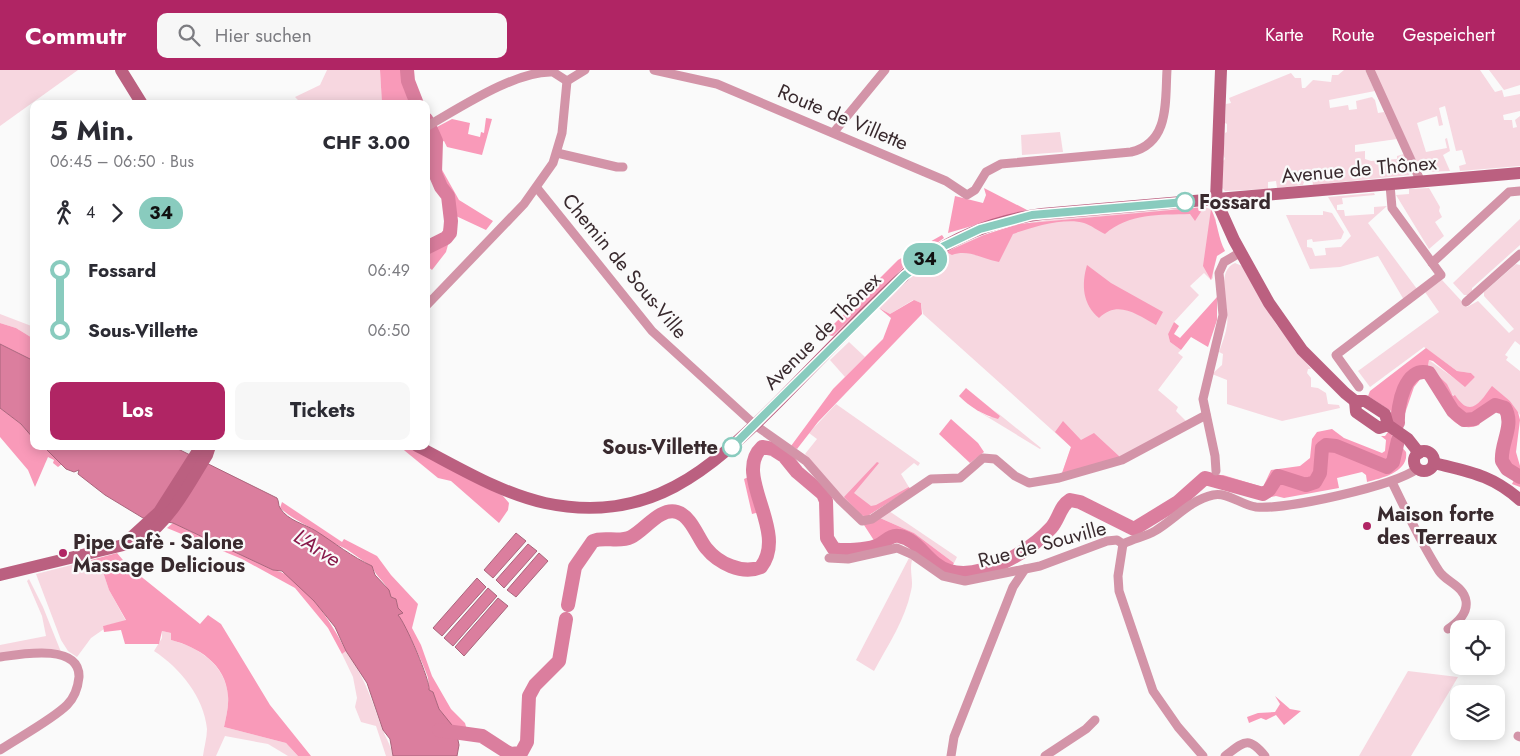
<!DOCTYPE html>
<html lang="de">
<head>
<meta charset="utf-8">
<style>
  body { margin:0; font-family:Jost,sans-serif; background:#f7f7f7; color:#2b2b33; height:100vh; display:flex; flex-direction:column; font-size:19px; white-space:nowrap }
  * { box-sizing:border-box; margin:0 }
  p { font-size:16px; color:#7c7c81 }
  .icon { flex:none; width:28px; height:28px; fill:none; stroke:currentColor; stroke-width:2; stroke-linecap:round; stroke-linejoin:round }
  .map { position:relative; flex:1; overflow:hidden }
  .sheet { position:absolute; left:30px; top:30px; width:400px; height:350px; display:flex; flex-direction:column; background:#fff; border-radius:10px; box-shadow:0 2px 12px #0003 }
  .sheet>* { flex:none }
  .badge { padding:0 10px; border-radius:16px; font-size:18px; line-height:32px }
  .controls { position:absolute; left:1450px; top:550px; display:grid; gap:10px }
  .controls a { display:grid; place-items:center; width:55px; height:55px; border-radius:10px; background:#fff; box-shadow:0 2px 12px #0003; font-size:25px }
  .map>.badge { position:absolute; translate:-50% -50%; box-shadow:0 0 0 2px #fff }
  .legs { display:flex; align-items:center; gap:8px; height:55px; padding:0 20px; font-size:16px }
  .legs p { margin-inline-start:auto }
  .summary { display:flex; align-items:center; justify-content:space-between; height:85px; padding:0 20px }
  h1 { font-size:28px; font-weight:700; line-height:38px }
  .action { display:flex; gap:10px; margin-top:auto; padding:10px 20px }
  .action a { flex:1; height:58px; border-radius:10px; background:#b02564; color:#fff; font-size:20px; font-weight:700; line-height:58px; text-align:center }
  .action a+a { background:#f7f7f7; color:#2b2b33 }
  ul { padding:0 20px; list-style:none }
  li { display:flex; align-items:center; gap:18px; height:60px; font-size:19px }
  li i { display:grid; place-items:center; width:8px; height:100%; margin:0 6px; background:currentColor }
  li i::after { content:''; width:12px; height:12px; margin:-6px; border:4px solid; border-radius:50%; background:#fff }
  li p { margin-inline-start:auto }
  li:first-child i { background:linear-gradient(#0000 50%,currentColor 0) }
  li:last-child i { background:linear-gradient(currentColor 50%,#0000 0) }
  header { display:flex; align-items:center; gap:30px; box-sizing:border-box; height:70px; padding:0 25px; background:#b02564; color:#fff }
  header strong { font-size:24px }
  nav { display:flex; gap:28px; margin-inline-start:auto; font-size:18px }
  .search { width:350px; height:45px; background:#f7f7f7; display:flex; align-items:center; gap:12px; box-sizing:border-box; padding:0 18px; border-radius:10px; color:#7c7c81; font-size:19px }
  .map>svg:first-child { display:block }
  .green { fill:#f7d7e0 }
  .forest { fill:#f99ab9 }
  .water { fill:#db7e9e; stroke:#aa657c }
  .lines { fill:none; stroke-linecap:round; stroke-linejoin:round }
  .river { stroke:#db7e9e; stroke-width:14 }
  .street { stroke:#d394a8; stroke-width:9 }
  .secondary { stroke:#bb6080; stroke-width:12 }
  .line-1-casing { stroke:#fff; stroke-width:11 }
  .line-1 { stroke:#89cbbe; stroke-width:8 }
  .stop-1-dot { fill:#fff; stroke:#89cbbe; stroke-width:2.5 }
  .poi-dot { fill:#b02564; stroke:#fafafa; stroke-width:2 }
  .labels { text-anchor:middle; stroke-width:4.5; stroke-linejoin:round; paint-order:stroke }
  .street-label { font-size:20px; fill:#392a2e; stroke:#fafafa }
  .stop-label { font-size:20px; font-weight:bold; fill:#392a2e; stroke:#fafafa; text-anchor:start }
  .poi-label { font-size:20px; font-weight:bold; fill:#392a2e; stroke:#fafafa; text-anchor:start }
  .water-label { font-size:21px; font-style:italic; fill:#891b4c; stroke:#fafafa }
</style>
</head>
<body>
<header>
<strong>Commutr</strong>
<div class="search"><svg class="icon" aria-label="search" viewBox="0 0 24 24"><circle cx="10" cy="10" r="6"/><path d="M15 15l6 6"/></svg>Hier suchen</div>
<nav><a>Karte</a><a>Route</a><a>Gespeichert</a></nav>
</header>
<div class="map">
<svg width="1520" height="686" viewBox="0 0 1520 686">
  <rect width="100%" height="100%" fill="#fafafa"/>
  <g class="green">
    <polygon points="0,0 78,0 0,56"/>
    <polygon points="327,0 380,0 382,34 299,34 300,32 295,27 320,15"/>
    <polygon points="1344,0 1365,0 1375,21 1329,30 1330,38 1348,35 1349,40 1357,39 1356,31 1372,27 1375,30 1378,43 1384,42 1397,69 1355,75 1355,82 1365,81 1365,89 1371,91 1397,89 1397,86 1404,84 1411,101 1409,105 1313,115 1312,108 1305,109 1303,115 1277,118 1276,111 1268,112 1268,119 1225,121 1222,118 1223,91 1225,89 1223,84 1225,63 1227,62 1227,54 1225,53 1226,34 1231,33 1229,28 1291,3 1295,8 1301,8 1302,18 1305,18 1313,10 1331,12 1332,5 1338,5"/>
    <polygon points="1374,0 1480,0 1495,22 1502,20 1504,27 1520,24 1520,41 1503,45 1504,50 1512,50 1513,58 1517,57 1515,50 1520,46 1520,96 1460,101 1459,96 1466,94 1462,80 1456,81 1445,36 1439,38 1443,55 1439,56 1437,46 1417,53 1426,82 1447,78 1445,69 1447,68 1450,81 1443,85 1450,101 1425,102 1416,91"/>
    <polygon points="1489,0 1520,0 1520,15 1504,20"/>
    <polygon points="1060,62 1063,82 1022,85 1021,65"/>
    <polygon points="1429,118 1440,137 1439,141 1442,147 1435,152 1444,166 1429,179 1396,125 1409,124 1409,119"/>
    <polygon points="1374,123 1375,125 1342,128 1343,134 1337,135 1337,140 1344,140 1345,146 1374,144 1374,137 1387,136 1368,153 1417,219 1404,230 1378,186 1340,197 1310,199 1286,145 1323,145 1323,141 1332,143 1344,162 1341,169 1313,172 1312,169 1307,170 1307,177 1312,178 1315,186 1326,185 1325,178 1341,177 1351,166 1328,127"/>
    <path d="M1204,137l7,2 5,11 -3,58 -2,2 -7,-7 -14,13 9,9 -25,27 -6,12 2,8 11,8 -3,3 5,4 -25,33 20,17 -2,4 11,11 -67,35 -59,19 10,-29 -148,-133 -2,-11 -8,-3 -23,14 -11,-6c19,-18 36,-36 58,-50 72,-48 183,-44 267,-51z"/>
    <polygon points="1520,149 1520,175 1472,218 1472,221 1468,225 1464,225 1453,213"/>
    <path d="M1235,193l7,3 34,58 35,45h-3l-1,4 4,5v9l7,1 8,5 2,11 11,1 1,3 -58,13 -55,-17v-24l-15,-6 10,-9 1,-11 -4,-2c3,-9 7,-18 8,-27 3,-17 -13,-53 8,-62z"/>
    <path d="M1516,194l4,1v80l-5,-4 -10,14 3,2 -2,3 14,11v44l-10,-14 -18,-14c-4,5 -9,13 -15,18 -14,13 -36,-30 -49,-39l1,-6 36,26 10,-9 -4,-4 -14,-2 -33,-24 -54,40 -12,-16 81,-59 -14,-20 17,-12 25,27 11,-6 31,32 5,-4 -30,-33v-4z"/>
    <polygon points="0,244 34,257 34,269 16,258 0,253"/>
    <polygon points="849,272 865,287 845,307 830,290"/>
    <polygon points="836,334 920,393 918,396 914,393 901,404 910,419 859,446 805,384 817,369 809,363"/>
    <polygon points="976,340 989,347 1000,346 994,340 1041,378 1040,379"/>
    <polygon points="889,441 957,487 954,493 914,463 880,448"/>
    <path d="M909,488l3,2c-3,11 2,21 -1,31 -6,29 -23,54 -37,80l-18,-11z"/>
    <polygon points="91,490 93,494 101,496 109,520 126,551 103,556 104,559 91,568 77,587 68,581 61,570 36,504"/>
    <polygon points="29,509 43,537 61,582 0,584 0,575 46,566 42,546 27,511"/>
    <path d="M162,561l9,2v7c27,7 55,25 57,56 1,10 -2,21 -4,31l62,16 12,13h-10l-20,-12 -43,-8 -9,20h-13c1,-9 4,-18 4,-27 -3,-32 -27,-61 -53,-78l8,-13z"/>
    <path d="M346,581c20,29 24,45 36,77 4,11 8,15 11,28h-7l-10,-30 -15,-4 -6,-15 2,-9 -4,-21 -11,-23z"/>
    <polygon points="1408,601 1458,607 1411,686 1359,686"/>
  </g>
  <g class="forest">
    <polygon points="380,0 414,0 412,15 409,17 415,34 382,34"/>
    <polygon points="486,48 492,49 482,85 447,77 444,71 439,73 435,58 452,49 470,53 468,64 480,67 481,62 484,63"/>
    <polygon points="441,98 459,130 493,151 486,160 456,146 446,182 432,200 426,195 426,180 438,178 448,144 432,101"/>
    <polygon points="984,118 1027,140 948,163 955,126 983,133 986,125"/>
    <path d="M1204,137l-9,14 -5,-7c-31,1 -61,-1 -85,20 -7,-3 -14,-9 -21,-11 -18,-6 -53,4 -71,11l-14,28c-17,-3 -30,-13 -47,-7l-6,-3 38,-17 34,-11z"/>
    <path d="M1211,139c7,14 7,29 14,42l-8,5 -6,24 -8,-14z"/>
    <polygon points="942,165 944,168 906,195 833,266 827,265 830,258 898,190"/>
    <path d="M1087,195l24,18 52,29 -7,13c-20,-11 -38,-25 -57,-7 -16,-13 -18,-33 -12,-53z"/>
    <polygon points="1217,227 1217,250 1208,277 1191,267 1181,280 1170,272 1168,264 1174,252 1179,256 1174,264 1180,268"/>
    <polygon points="914,230 921,233 922,244 818,352 797,379 791,376 833,319 883,269 891,248 879,238 890,244"/>
    <polygon points="0,253 16,258 34,269 34,291 0,274"/>
    <path d="M1426,278l31,23 14,2 4,4 -10,10 -32,-26 -4,-1 -1,6 19,18 6,12 2,-1c16,24 25,7 37,-9l18,15 8,11 2,8 -4,32 4,14v21l-8,-3 2,-4c-24,-14 -15,-39 -10,-61l-6,-9 -17,11 -2,4c-30,12 -39,-28 -51,-47l-6,-1 -8,10 -13,38 -11,-8 1,-6 -23,-15 2,-5z"/>
    <path d="M966,318l34,28 -2,3c-15,-4 -28,-12 -39,-23z"/>
    <polygon points="0,338 21,354 34,369 34,376 43,376 62,394 58,397 53,393 54,390 48,387 35,417 28,400 0,367"/>
    <polygon points="951,349 978,373 984,382 970,393 939,364"/>
    <polygon points="1063,351 1081,370 1094,363 1120,387 1061,406 1071,377 1055,362"/>
    <path d="M1332,359l12,9 38,15 3,-2 1,-11 -5,-4h4l3,-4 4,2 -1,23 -8,5 -51,-20h-10c-10,9 0,27 -11,36 -14,2 -24,-10 -38,-6l-8,16 -6,3 -42,-15 6,-1 40,12 8,-17 29,-4 10,-8 2,-19 5,-7z"/>
    <polygon points="399,376 407,376 420,382 503,426 509,433 508,440 499,453 451,411 438,408"/>
    <path d="M1401,376l5,6c3,20 -24,26 -39,30l-1,-7 -4,-3 -25,6 2,10 -55,10 -8,-2 -9,2 11,-18 24,7 16,-2c10,-12 2,-31 11,-38l58,23 9,-5z"/>
    <polygon points="877,392 879,393 854,423 871,436 876,435 909,417 910,419 866,447 861,445 844,427"/>
    <polygon points="753,405 764,441 752,444 744,409"/>
    <path d="M282,432l60,40 2,-3 33,17 14,19 27,29 -6,24 9,17 11,31 19,33 14,14 2,7 -14,-2 -14,-19 -6,-17 -4,-2c-1,-5 0,-11 -2,-15 -3,-10 -24,-55 -30,-61l6,-1 -5,-5 -2,-9 -5,-2c-3,-14 -15,-19 -19,-31 -11,-5 -19,-14 -30,-19 -10,-4 -17,-10 -26,-16 -15,-9 -23,-12 -36,-23z"/>
    <path d="M880,448l34,15 40,30 -3,5c-5,-1 -11,-3 -15,-5 -19,-12 -30,-51 -61,-21l-11,-17z"/>
    <path d="M173,453l100,47c27,3 62,57 73,81l-4,3 -14,-26 -33,-40 -53,-29 -75,-31z"/>
    <path d="M117,483l11,13 72,58 8,-9 13,9 49,81 41,51h-13l-12,-13 -62,-16c2,-10 5,-21 4,-31 -2,-32 -30,-49 -57,-56v-7l-9,-2 -3,13h-34l-4,-14 -17,2 -1,-6 23,-6 -17,-30 -8,-24 -8,-2 -2,-4z"/>
    <polygon points="1275,626 1290,639 1301,641 1284,655 1276,645 1266,650 1261,648 1249,653 1247,647 1258,643 1275,642 1280,634"/>
  </g>
  <g class="water">
    <polygon points="0,274 34,291 34,369 21,354 0,338"/>
    <path d="M43,376h129l105,52c2,3 1,7 3,10 8,13 25,16 36,23 19,12 36,26 56,35l3,9 14,15 2,7 5,2 2,9 5,5 -5,2c7,7 33,67 31,75l4,2 6,17 17,21 3,15 -2,11h-64l-3,-17 -7,-9 -16,-47 -21,-32 -11,-24 -21,-26 -32,-30 -9,-1 -100,-47 -30,-5 -38,-23 -27,-21 1,-4 -5,2 -8,-3z"/>
    <polygon points="516,463 526,471 493,508 484,500"/>
    <polygon points="528,474 537,481 504,518 496,510"/>
    <polygon points="539,483 548,491 516,527 507,520"/>
    <polygon points="477,508 486,517 442,566 433,558"/>
    <polygon points="488,518 497,526 453,576 444,568"/>
    <polygon points="498,528 508,536 464,586 455,577"/>
  </g>
  <g class="lines">
    <g class="river">
      <polyline points="407,0 408,11 417,34"/>
      <polyline points="426,49 436,71 435,103 441,117 448,126 451,151 450,163 446,168 426,178"/>
      <path d="M1398,353c-1,-17 7,-58 31,-50l24,38 11,9 10,-1 21,-14 10,3c10,17 -5,36 -3,53l5,8 13,8"/>
      <path d="M568,535l7,-38 18,-26c11,-5 26,2 38,-4 14,-7 29,-30 46,-25 14,4 21,26 29,36 12,15 36,27 55,19 28,-36 -29,-92 1,-120l11,2 11,7 13,16 26,22 3,7 1,37 7,11c10,2 31,1 42,-3 8,-2 14,-12 23,-10 21,4 28,28 50,35 32,10 81,-20 102,-43 8,-9 9,-22 19,-28l10,2 54,27 44,-27 27,-24 58,16 6,-4 9,-14 28,9 9,-3 5,-9 2,-25 4,-3 10,1 51,21 6,-5 5,-22"/>
      <polyline points="439,660 482,666 510,684 521,683 527,672 529,626 535,615 559,591 566,549"/>
    </g>
    <g class="street">
      <path d="M654,0l63,14 229,97 21,14 8,-5 11,-18 15,-8 130,-12c39,-9 34,-51 36,-82"/>
      <polyline points="1370,0 1421,112"/>
      <polyline points="567,11 585,0"/>
      <path d="M426,57c32,-18 90,-57 127,-55l14,9"/>
      <polyline points="834,62 885,0"/>
      <polyline points="557,83 617,97 623,97"/>
      <polyline points="537,118 652,261 755,355 806,391 840,430 862,451 872,449 931,409 960,408 983,388 995,389 1015,406 1029,413 1059,408 1122,390 1206,345"/>
      <polyline points="1432,193 1509,122 1520,121"/>
      <polyline points="1466,232 1520,184"/>
      <polyline points="426,236 524,134 553,93 562,63 567,11"/>
      <polyline points="1359,317 1336,285 1441,205 1392,138 1390,115"/>
      <polyline points="1216,401 1215,386 1203,329 1223,245 1219,203 1224,192 1241,182"/>
      <path d="M1392,412c14,29 29,61 47,89 7,11 25,15 27,30 2,13 -9,22 -18,28"/>
      <path d="M1123,474c11,-6 22,-7 32,-13 19,-11 35,-31 58,-36 15,-3 28,10 43,12 30,3 137,-21 161,-38"/>
      <polyline points="1123,474 1118,506 1119,521 1153,621 1178,657 1203,686"/>
      <polyline points="829,488 848,489 897,478 913,485 943,506 965,511 1040,496 1107,471 1117,470 1123,474"/>
      <path d="M0,587c21,-3 80,-14 79,20 -1,10 -5,21 -12,28 -14,14 -49,33 -67,45"/>
      <polyline points="1518,666 1520,667"/>
      <polyline points="951,686 954,667 1013,517 1025,499"/>
      <polyline points="1045,686 1086,659 1095,650"/>
      <path d="M1225,686c19,-14 23,-21 40,0"/>
    </g>
    <g class="secondary">
      <polyline points="121,0 142,34"/>
      <polyline points="1221,0 1216,130 1234,170 1269,233 1302,280 1345,323 1355,331 1365,331 1385,344 1388,355 1408,369 1419,383"/>
      <polyline points="1355,331 1356,342 1379,358 1388,355"/>
      <path d="M417,376c41,21 83,47 128,57 104,22 164,-32 233,-101 29,-30 58,-59 87,-89 20,-19 39,-40 62,-56 34,-23 75,-38 115,-43l478,-41"/>
      <circle cx="1424" cy="391" r="10"/>
      <path d="M1434,393c36,9 58,12 86,37"/>
      <polyline points="124,474 159,442 201,376"/>
      <path d="M0,505l140,-34c31,-21 48,-55 67,-86l3,-9"/>
    </g>
  </g>
  <g class="lines">
    <g class="line-1-casing">
      <polyline id="line-1" points="732,377 904,206 944,176 980,159 1032,145 1185,132"/>
    </g>
    <use href="#line-1" class="line-1"/>
  </g>
  <g class="stop-1-dot">
    <circle cx="1185" cy="132" r="9"/>
    <circle cx="732" cy="377" r="9"/>
  </g>
  <g class="poi-dot">
    <circle cx="1367" cy="456" r="5"/>
    <circle cx="63" cy="483" r="5"/>
  </g>
  <g class="labels">
    <g class="street-label">
      <text transform="translate(843 47) rotate(23)" y="7">Route de Villette</text>
      <text transform="translate(1359 99) rotate(-5)" y="7">Avenue de Thônex</text>
      <text transform="translate(625 196) rotate(50)" y="7">Chemin de Sous-Ville</text>
      <text transform="translate(822 261) rotate(-45)" y="7">Avenue de Thônex</text>
      <text transform="translate(1042 474) rotate(-15)" y="7">Rue de Souville</text>
    </g>
    <g class="stop-label">
      <text x="1199" y="139">Fossard</text>
      <text x="718" y="384" text-anchor="end">Sous-Villette</text>
    </g>
    <g class="poi-label">
      <text x="1377" y="451">Maison forte<tspan x="1377" dy="23">des Terreaux</tspan></text>
      <text x="73" y="479">Pipe Cafè - Salone<tspan x="73" dy="23">Massage Delicious</tspan></text>
    </g>
    <g class="water-label">
      <text transform="translate(317 478) rotate(33)" y="7">L'Arve</text>
    </g>
  </g>
</svg>
<div class="controls">
<a><svg class="icon" aria-label="locate" viewBox="0 0 24 24"><circle cx="12" cy="12" r="6"/><path d="M12 2v4M12 18v4M2 12h4M18 12h4"/></svg></a>
<a><svg class="icon" aria-label="layers" viewBox="0 0 24 24"><path d="M12 4l9 5-9 5-9-5zM3 14l9 5 9-5"/></svg></a>
</div>
<b class="badge" style="left:925px;top:189px;background:#89cbbe;color:#111">34</b>
<section class="sheet">
<div class="summary"><div><h1>5 Min.</h1><p>06:45 – 06:50 · Bus</p></div><b>CHF 3.00</b></div>
<div class="legs"><svg class="icon" aria-label="walk" viewBox="0 0 24 24"><circle cx="13" cy="4" r="2"/><path d="M13 8l-2 6 4 7M11 14l-3 7M7 12l3-4h3l4 4"/></svg>4<svg class="icon" aria-label="forward" viewBox="0 0 24 24"><path d="M9 5l7 7-7 7"/></svg><b class="badge" style="background:#89cbbe;color:#111">34</b></div>
<ul>
<li><i style="color:#89cbbe"></i><b>Fossard</b><p>06:49</p></li>
<li><i style="color:#89cbbe"></i><b>Sous-Villette</b><p>06:50</p></li>
</ul>
<div class="action"><a>Los</a><a>Tickets</a></div>
</section>
</div>
</body>
</html>
